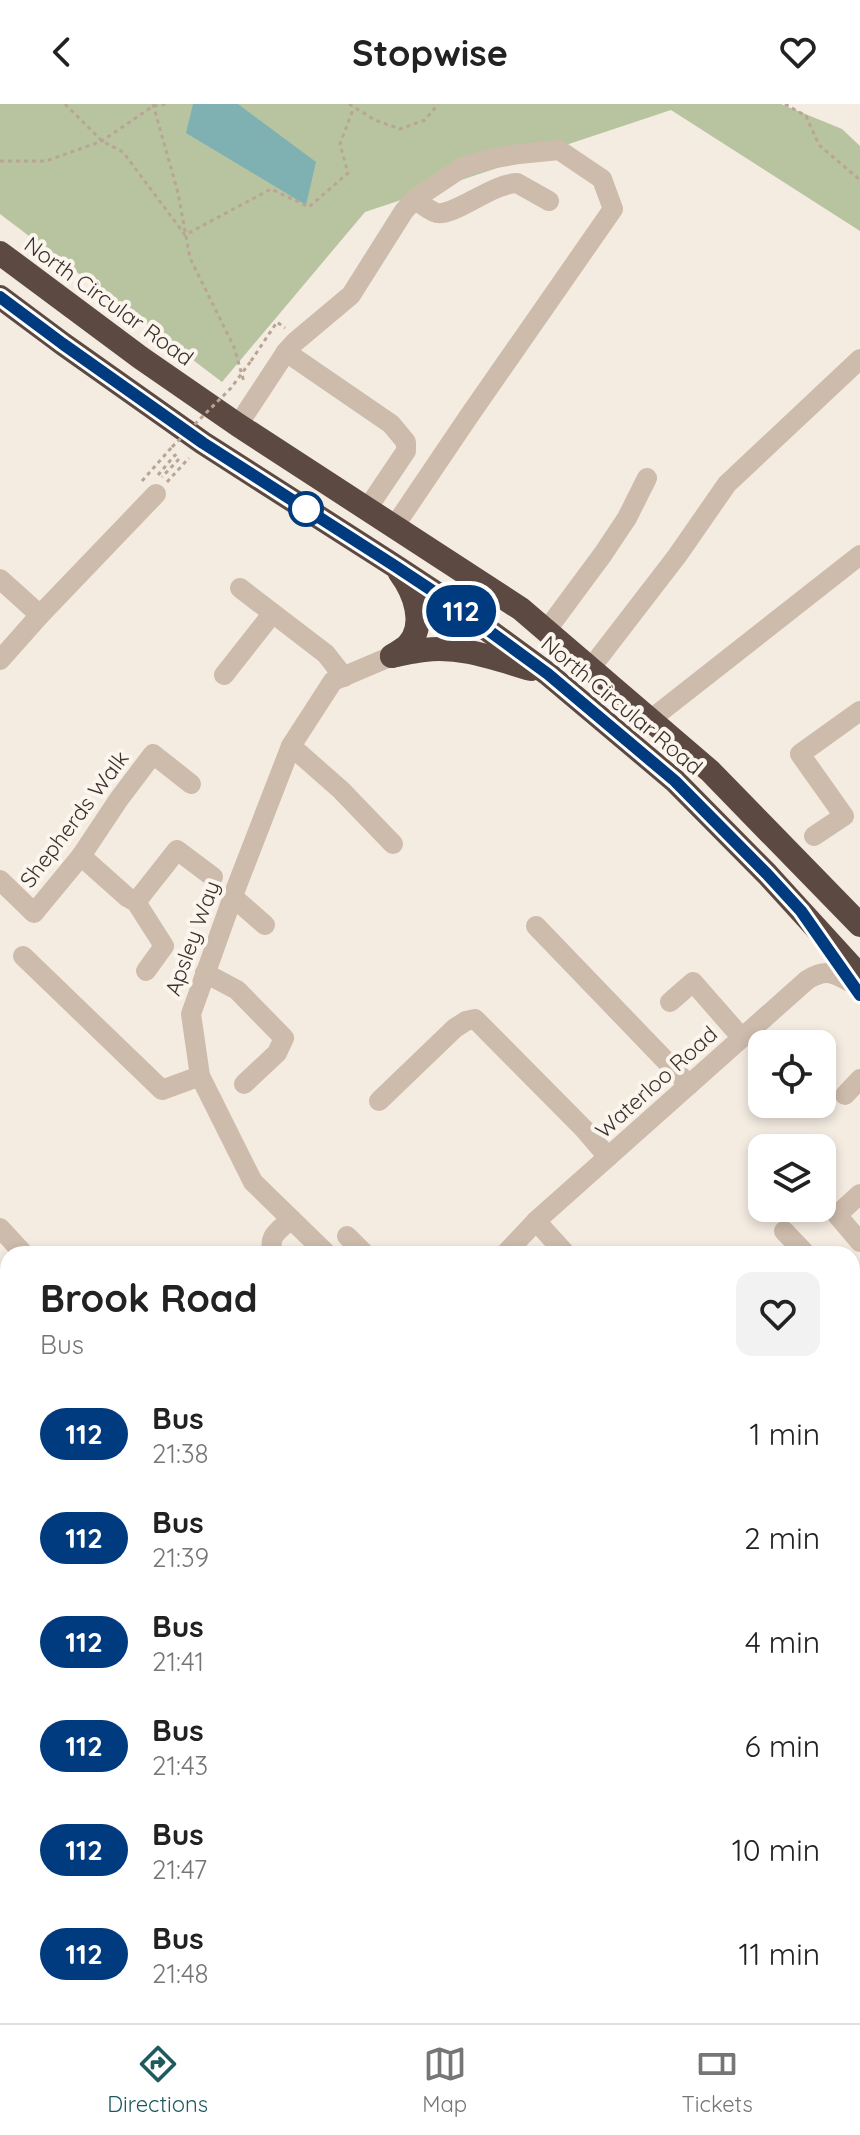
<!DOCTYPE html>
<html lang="en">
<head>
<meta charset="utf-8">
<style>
  body { margin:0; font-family:Quicksand,sans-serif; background:#f2f2f2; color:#222; height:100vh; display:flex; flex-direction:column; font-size:30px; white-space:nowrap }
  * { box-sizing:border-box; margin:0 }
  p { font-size:26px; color:#767676 }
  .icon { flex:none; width:44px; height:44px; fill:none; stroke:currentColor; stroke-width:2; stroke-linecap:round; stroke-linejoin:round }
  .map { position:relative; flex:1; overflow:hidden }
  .sheet { position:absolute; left:0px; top:1142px; width:860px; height:778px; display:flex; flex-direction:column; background:#fff; border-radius:24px 24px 0 0; box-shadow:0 4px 12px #0003 }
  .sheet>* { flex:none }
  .badge { padding:0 16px; border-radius:26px; font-size:28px; line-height:52px }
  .buttons { position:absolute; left:748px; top:926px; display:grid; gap:16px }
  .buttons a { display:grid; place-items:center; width:88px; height:88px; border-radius:16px; background:#fff; box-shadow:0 4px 12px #0003; font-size:40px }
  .map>.badge { position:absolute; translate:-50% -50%; box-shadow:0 0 0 4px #fff }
  .round { display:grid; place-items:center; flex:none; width:84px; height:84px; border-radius:16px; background:#f2f2f2 }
  .head { display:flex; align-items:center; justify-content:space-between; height:136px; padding:0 40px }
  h1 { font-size:38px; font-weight:700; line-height:60px }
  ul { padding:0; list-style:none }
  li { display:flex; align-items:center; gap:24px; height:104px; padding:0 40px }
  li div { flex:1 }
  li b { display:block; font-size:30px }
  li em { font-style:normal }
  li .badge { min-width:88px; font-weight:700; text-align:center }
  header { display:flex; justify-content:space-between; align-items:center; height:104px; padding:0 40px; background:#fff; font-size:36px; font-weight:700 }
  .tabs { display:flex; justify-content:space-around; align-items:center; height:112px; border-top:2px solid #e0e0e0; background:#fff; font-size:22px; color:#767676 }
  .tabs a { display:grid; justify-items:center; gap:4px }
  .tabs .current { color:#1f5a5e }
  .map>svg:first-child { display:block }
  .green { fill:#b8c4a0 }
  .water { fill:#7fb0b2 }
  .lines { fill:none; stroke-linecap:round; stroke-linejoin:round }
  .path { stroke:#b9a596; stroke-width:3; stroke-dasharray:4 4; stroke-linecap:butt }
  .minor { stroke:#cdbbac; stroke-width:20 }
  .highway { stroke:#5c4a42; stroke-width:24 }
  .path-bridge { stroke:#b9a596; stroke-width:3; stroke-dasharray:4 4; stroke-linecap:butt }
  .line-casing { stroke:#fff; stroke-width:18 }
  .line { stroke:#003b80; stroke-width:12 }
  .stop-dot { fill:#fff; stroke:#003b80; stroke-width:4 }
  .labels { text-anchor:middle; stroke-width:8; stroke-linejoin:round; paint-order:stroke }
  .street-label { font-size:22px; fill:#3b302b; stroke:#fbf5ee }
</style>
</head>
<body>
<header><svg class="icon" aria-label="back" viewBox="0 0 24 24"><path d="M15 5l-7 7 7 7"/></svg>Stopwise<svg class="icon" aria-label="heart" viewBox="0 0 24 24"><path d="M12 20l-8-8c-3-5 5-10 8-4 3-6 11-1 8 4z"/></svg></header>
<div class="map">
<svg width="860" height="1919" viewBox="0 0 860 1919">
  <rect width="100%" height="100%" fill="#f4ebe1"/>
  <polygon class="green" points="0,0 781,0 842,25 860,42 860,127 671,6 365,108 222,278 0,110"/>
  <polygon class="water" points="193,0 238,0 316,58 306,101 186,29"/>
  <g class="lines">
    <g class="path">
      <polyline points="65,0 102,37 123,48 185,131 271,85 309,103 348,69 340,40 354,3"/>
      <polyline points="153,0 178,89 190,154 234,243 244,278"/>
      <polyline points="349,0 375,16 400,25 425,16 438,0"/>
      <polyline points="785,0 806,12 819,41 860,76"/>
      <polyline points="0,57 46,57 102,37 153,2 168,0"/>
      <polyline points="251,257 277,218 285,224"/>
      <polyline points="158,371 175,351 179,355 162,373"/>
      <polyline points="142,377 172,343"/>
      <polyline points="167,378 189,354"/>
    </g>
    <g class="minor">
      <path d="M415,95c6,5 15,12 22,14 18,3 54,-29 80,-30l32,18"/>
      <polyline points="286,248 391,320 406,338 406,347 367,405"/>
      <polyline points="238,321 286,248 295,238 351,191 404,107 415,95 463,63 490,55 519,50 559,46 602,75 613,105 469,312 394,423"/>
      <polyline points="0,475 40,511"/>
      <polyline points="240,484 326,550 344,573"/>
      <polyline points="546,527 603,450 627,414 647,374"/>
      <polyline points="0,556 40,511 156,390"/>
      <polyline points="590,565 677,452 727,380 860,255"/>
      <polyline points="224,571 272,510"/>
      <polyline points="650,616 860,451"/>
      <polyline points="291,642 341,686 393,740"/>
      <polyline points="814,732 844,712 800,650 860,607"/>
      <polyline points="81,752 127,793 136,798 177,746 213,773"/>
      <polyline points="0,776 34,809 81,752 119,695 153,650 191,680"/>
      <polyline points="233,793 265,821"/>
      <polyline points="136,798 164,842 146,867"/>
      <polyline points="536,822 689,981"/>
      <polyline points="23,852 162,986 200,972"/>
      <polyline points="205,869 237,886 284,934 277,949 244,980"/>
      <polyline points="670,898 693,878 742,934"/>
      <polyline points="845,991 860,975"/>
      <polyline points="379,997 455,924 466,917 475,915 584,1025 608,1053"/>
      <polyline points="860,1090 837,1111 860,1138"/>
      <polyline points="536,1117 566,1150"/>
      <polyline points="0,1124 24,1150"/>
      <polyline points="784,1127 806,1150"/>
      <polyline points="347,1132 365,1150"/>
      <path d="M274,1150c-8,-18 5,-23 17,-35"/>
      <polyline points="327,1150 253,1078 200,972 191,910 236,784 291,642 333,577 392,552"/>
      <path d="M505,1150l31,-33 271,-241c18,-11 25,-8 43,2"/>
      <polyline points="852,1212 860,1202"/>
      <polyline points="852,1288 860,1297"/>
      <polyline points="0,1403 8,1410"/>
      <polyline points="0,1688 8,1695"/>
      <polyline points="852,1703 860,1696"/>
      <polyline points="852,1729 860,1737"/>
      <polyline points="852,1855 860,1859"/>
      <polyline points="352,1912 360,1919"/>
      <polyline points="716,1912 729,1919"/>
      <polyline points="6,1919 11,1912"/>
      <polyline points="625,1919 633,1912"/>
      <polyline points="806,1919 809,1912"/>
    </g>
    <g class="highway">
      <polyline points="0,149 141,254 238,321 521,505 710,667 860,821"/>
      <polyline points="0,193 63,240 203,339 395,462 451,499 548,570 675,677 767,770 860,872"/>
      <path d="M392,552c11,-2 21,-5 32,-6 37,-5 72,9 107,19"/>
      <path d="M392,552c5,-3 12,-7 16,-11 19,-21 6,-53 -8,-72"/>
    </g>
    <polyline class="path-bridge" points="172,343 231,284 251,257"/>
  </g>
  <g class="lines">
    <g class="line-casing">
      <polyline id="line" points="0,193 63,240 203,339 395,462 451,499 548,570 675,677 767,770 801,807 860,891"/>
    </g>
    <use href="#line" class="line"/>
  </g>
  <circle class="stop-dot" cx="306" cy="405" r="16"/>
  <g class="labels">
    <g class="street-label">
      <text transform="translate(109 197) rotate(36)" y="8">North Circular Road</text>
      <text transform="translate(622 601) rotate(40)" y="8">North Circular Road</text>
      <text transform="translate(74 715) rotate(-53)" y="8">Shepherds Walk</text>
      <text transform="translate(192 834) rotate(-70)" y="8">Apsley Way</text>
      <text transform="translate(656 978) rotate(-42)" y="8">Waterloo Road</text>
    </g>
  </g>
</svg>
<div class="buttons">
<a><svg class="icon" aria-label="locate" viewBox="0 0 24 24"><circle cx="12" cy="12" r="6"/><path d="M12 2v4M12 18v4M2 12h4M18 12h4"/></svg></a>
<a><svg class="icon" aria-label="layers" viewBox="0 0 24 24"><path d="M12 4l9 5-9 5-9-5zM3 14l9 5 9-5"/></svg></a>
</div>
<b class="badge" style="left:461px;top:507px;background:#003b80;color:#fff">112</b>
<section class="sheet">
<div class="head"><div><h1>Brook Road</h1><p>Bus</p></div><a class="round"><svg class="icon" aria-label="heart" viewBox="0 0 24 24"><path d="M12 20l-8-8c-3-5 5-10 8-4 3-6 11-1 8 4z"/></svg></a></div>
<ul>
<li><span class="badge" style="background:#003b80;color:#fff">112</span><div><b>Bus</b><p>21:38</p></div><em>1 min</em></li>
<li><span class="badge" style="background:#003b80;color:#fff">112</span><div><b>Bus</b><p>21:39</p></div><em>2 min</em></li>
<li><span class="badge" style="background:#003b80;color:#fff">112</span><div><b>Bus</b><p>21:41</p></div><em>4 min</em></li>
<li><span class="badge" style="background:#003b80;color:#fff">112</span><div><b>Bus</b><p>21:43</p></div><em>6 min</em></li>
<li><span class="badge" style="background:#003b80;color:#fff">112</span><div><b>Bus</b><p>21:47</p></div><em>10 min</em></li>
<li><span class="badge" style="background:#003b80;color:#fff">112</span><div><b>Bus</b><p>21:48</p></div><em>11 min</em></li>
</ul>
</section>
</div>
<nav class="tabs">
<a class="current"><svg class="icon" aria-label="directions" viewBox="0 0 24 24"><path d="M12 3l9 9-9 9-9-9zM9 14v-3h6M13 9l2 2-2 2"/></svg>Directions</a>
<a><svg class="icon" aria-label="map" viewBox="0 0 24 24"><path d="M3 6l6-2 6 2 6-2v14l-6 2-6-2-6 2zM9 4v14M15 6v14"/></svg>Map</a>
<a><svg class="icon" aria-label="tickets" viewBox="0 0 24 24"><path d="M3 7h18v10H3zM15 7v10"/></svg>Tickets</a>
</nav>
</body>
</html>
